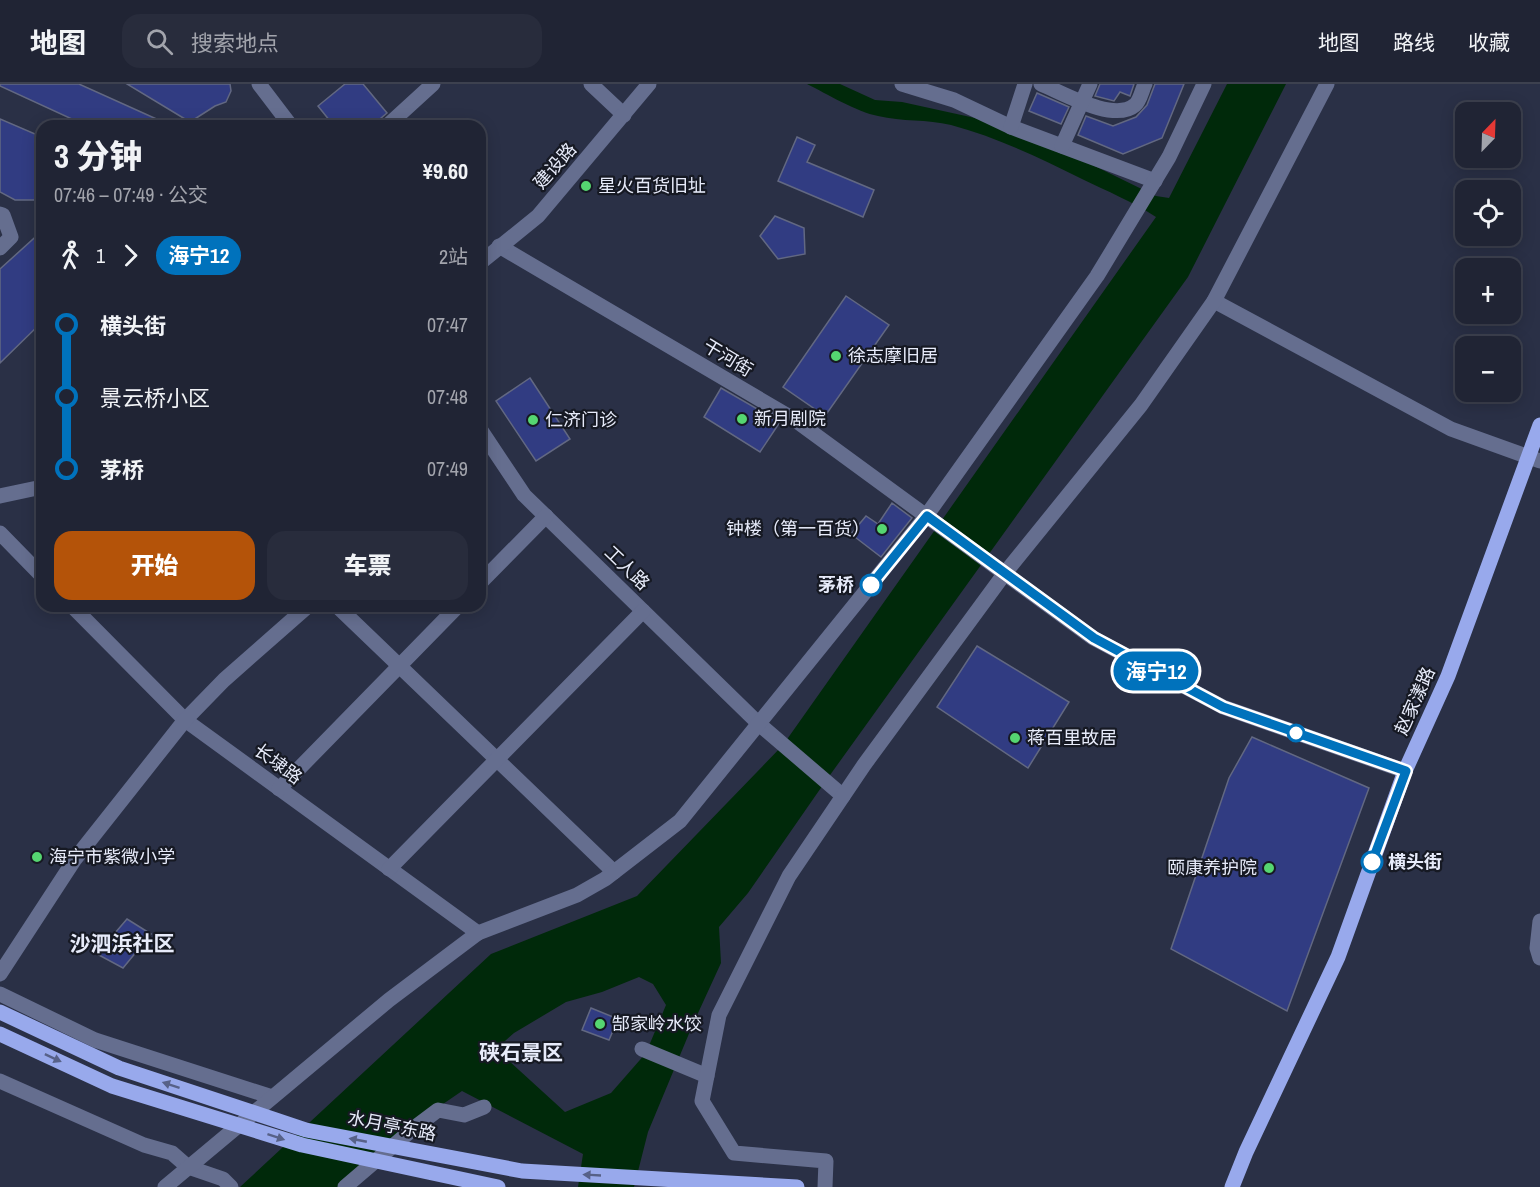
<!DOCTYPE html>
<html lang="zh">
<head>
<meta charset="utf-8">
<style>
  body { margin:0; font-family:"Archivo Narrow","Noto Sans SC",sans-serif; background:#282c3c; color:#f1f3f6; height:100vh; display:flex; flex-direction:column; font-size:22px; white-space:nowrap }
  * { box-sizing:border-box; margin:0 }
  p { font-size:20px; color:#a2a4ac }
  .icon { flex:none; width:33px; height:33px; fill:none; stroke:currentColor; stroke-width:2; stroke-linecap:round; stroke-linejoin:round }
  .map { position:relative; flex:1; overflow:hidden }
  .drawer { position:absolute; left:36px; top:36px; width:450px; height:492px; display:flex; flex-direction:column; background:#202434; border-radius:18px; box-shadow:0 3px 15px #0003,0 0 0 2px #3d414f }
  .drawer>* { flex:none }
  .badge { padding:0 12px; border-radius:20px; font-size:21px; line-height:39px }
  .needle { width:39px; rotate:23deg }
  .fabs { position:absolute; left:1455px; top:18px; display:grid; gap:12px }
  .fabs a { display:grid; place-items:center; width:66px; height:66px; border-radius:12px; background:#202434; box-shadow:0 3px 15px #0003,0 0 0 2px #3d414f; font-size:30px }
  .map>.badge { position:absolute; translate:-50% -50%; box-shadow:0 0 0 3px #fff }
  .legs { display:flex; align-items:center; gap:9px; height:66px; padding:0 18px; font-size:20px }
  .legs p { margin-inline-start:auto }
  .summary { display:flex; align-items:center; justify-content:space-between; height:102px; padding:0 18px }
  h1 { font-size:33px; font-weight:800; line-height:45px }
  .cta { display:flex; gap:12px; margin-top:auto; padding:12px 18px }
  .cta a { flex:1; height:69px; border-radius:18px; background:#b45309; color:#fff; font-size:24px; font-weight:800; line-height:69px; text-align:center }
  .cta a+a { background:#282c3c; color:#f1f3f6 }
  ul { padding:0 18px; list-style:none }
  li { display:flex; align-items:center; gap:21px; height:72px; font-size:22px }
  li i { display:grid; place-items:center; width:9px; height:100%; margin:0 8px; background:currentColor }
  li i::after { content:''; width:15px; height:15px; margin:-8px; border:4px solid; border-radius:50%; background:#202434 }
  li p { margin-inline-start:auto }
  li:first-child i { background:linear-gradient(#0000 50%,currentColor 0) }
  li:last-child i { background:linear-gradient(currentColor 50%,#0000 0) }
  header { display:flex; align-items:center; gap:36px; box-sizing:border-box; height:84px; padding:0 30px; background:#202434; border-bottom:2px solid #3d414f }
  header strong { font-size:28px }
  nav { display:flex; gap:33px; margin-inline-start:auto; font-size:21px }
  .search { width:420px; height:54px; background:#282c3c; display:flex; align-items:center; gap:15px; box-sizing:border-box; padding:0 21px; border-radius:18px; color:#a2a4ac; font-size:22px }
  .map>svg:first-child { display:block }
  .water { fill:#00290a; fill-rule:evenodd }
  .building { fill:#313c82; stroke:#626882; stroke-width:1.5 }
  .lines { fill:none; stroke-linecap:round; stroke-linejoin:round }
  .minor { stroke:#656e8f; stroke-width:15 }
  .major { stroke:#98a9ec; stroke-width:15 }
  .oneway { fill:#576188 }
  .line-1-casing { stroke:#fff; stroke-width:14 }
  .line-1 { stroke:#0072bc; stroke-width:9 }
  .poi-dot { fill:#55d671; stroke:#161923; stroke-width:2 }
  .stop-1-dot { fill:#fff; stroke:#0072bc; stroke-width:3 }
  .labels { text-anchor:middle; stroke-width:4.5; stroke-linejoin:round; paint-order:stroke }
  .street-label { font-size:18px; fill:#e7ebfa; stroke:#161923 }
  .poi-label { font-size:18px; fill:#e7ebfa; stroke:#161923; text-anchor:start }
  .stop-label { font-size:18px; font-weight:bold; fill:#e7ebfa; stroke:#161923; text-anchor:end }
  .quarter-label { font-size:21px; font-weight:bold; fill:#e7ebfa; stroke:#161923 }
</style>
</head>
<body>
<header>
<strong>地图</strong>
<div class="search"><svg class="icon" aria-label="search" viewBox="0 0 24 24"><circle cx="10" cy="10" r="6"/><path d="M15 15l6 6"/></svg>搜索地点</div>
<nav><a>地图</a><a>路线</a><a>收藏</a></nav>
</header>
<div class="map">
<svg width="1540" height="1103" viewBox="0 0 1540 1103">
  <rect width="100%" height="100%" fill="#2a3046"/>
  <path class="water" d="M807,0h33l35,16 27,2 73,16 91,34 90,44 13,2 58,-114h59l-98,193 -363,505 -77,111 -29,34 2,36 -28,61 -45,108 -14,55h-56l5,-33 -121,-63 -51,35 -69,61h-102l251,-233 146,-58 146,-151 373,-528c-23,-15 -49,-26 -74,-38 -42,-21 -86,-42 -131,-54 -24,-6 -49,-3 -73,-9 -21,-4 -51,-22 -71,-32zM639,893l14,7 13,21 -20,48 -35,40 -46,19 -69,-63 18,-16 52,-31 36,-10z"/>
  <g class="building">
    <polygon points="0,0 79,0 172,42 87,42 0,2"/>
    <polygon points="127,0 230,0 231,7 226,18 215,22 190,38"/>
    <polygon points="345,0 363,0 387,29 380,35 378,42 334,42 318,22"/>
    <polygon points="1100,0 1134,0 1130,12 1120,8 1114,17 1095,12"/>
    <polygon points="1155,0 1184,0 1162,54 1123,70 1078,51 1086,32 1113,42 1136,33 1147,21"/>
    <polygon points="1037,9 1069,23 1061,40 1029,27"/>
    <polygon points="0,35 42,53 42,116 15,116 0,108"/>
    <polygon points="797,53 815,61 807,78 874,106 863,133 778,97"/>
    <polygon points="775,132 804,144 805,170 778,175 760,152"/>
    <polygon points="42,147 42,238 0,279 0,185"/>
    <polygon points="846,212 889,241 825,332 783,303"/>
    <polygon points="530,294 570,355 536,377 496,317"/>
    <polygon points="721,304 780,338 760,368 704,333"/>
    <polygon points="892,419 912,434 881,473 851,450 866,432 878,440"/>
    <polygon points="977,562 1069,618 1028,684 937,623"/>
    <polygon points="1252,653 1369,704 1287,927 1171,865 1229,694"/>
    <polygon points="127,835 151,850 123,884 97,870"/>
    <polygon points="591,924 618,935 609,956 582,946"/>
  </g>
  <g class="lines">
    <g class="minor">
      <polyline points="259,0 291,42"/>
      <polyline points="591,0 624,31"/>
      <polyline points="902,0 954,16 1011,43 1155,97"/>
      <path d="M1041,0c22,9 73,39 94,21 5,-4 7,-15 10,-21"/>
      <polyline points="387,42 433,0"/>
      <polyline points="1011,43 1025,0"/>
      <polyline points="1062,62 1090,0"/>
      <polyline points="0,130 3,131 11,153 0,164"/>
      <polyline points="499,162 795,336 1093,554 1223,623 1405,687"/>
      <polyline points="480,179 538,132 649,0"/>
      <polyline points="1214,217 1451,345 1540,377"/>
      <polyline points="480,345 524,411 759,640 843,712"/>
      <polyline points="0,412 42,403"/>
      <polyline points="0,449 42,492"/>
      <polyline points="480,499 546,432"/>
      <polyline points="72,522 185,636 478,849"/>
      <polyline points="337,522 614,788"/>
      <polyline points="279,705 458,522"/>
      <polyline points="389,785 643,527"/>
      <polyline points="1540,837 1537,864 1540,874"/>
      <polyline points="0,890 75,775 185,636 224,596 308,522"/>
      <polyline points="0,910 95,956 272,1013"/>
      <polyline points="642,965 707,992"/>
      <polyline points="0,997 144,1061 172,1069 188,1083 223,1095 231,1103"/>
      <polyline points="165,1103 389,916 478,849 577,811 605,795 680,737 924,435 1097,192 1169,73 1204,0"/>
      <polyline points="345,1103 414,1044 438,1026 464,1031 484,1023"/>
      <polyline points="825,1103 826,1077 734,1069 702,1017 719,931 789,792 864,681 1005,489 1141,321 1214,217 1327,0"/>
    </g>
    <g class="major">
      <polyline points="0,928 119,984 306,1046 522,1087 797,1103"/>
      <polyline points="0,950 112,1002 302,1061 498,1103"/>
      <polyline points="1232,1103 1246,1068 1338,873 1405,687 1448,592 1540,341"/>
    </g>
  </g>
  <defs><path id="oneway-solid" d="M-6-.8H1V-3.2L6.5 0L1 3.2V.8H-6Z" transform="scale(1.5)"/></defs>
  <g class="oneway">
    <use href="#oneway-solid" transform="translate(53 974) rotate(25)"/>
    <use href="#oneway-solid" transform="translate(171 1001) rotate(-162)"/>
    <use href="#oneway-solid" transform="translate(276 1053) rotate(18)"/>
    <use href="#oneway-solid" transform="translate(358 1056) rotate(-169)"/>
    <use href="#oneway-solid" transform="translate(592 1091) rotate(-177)"/>
  </g>
  <g class="lines">
    <g class="line-1-casing">
      <polyline id="line-1" points="871,501 927,432 1094,554 1223,623 1406,687 1372,778"/>
    </g>
    <use href="#line-1" class="line-1"/>
  </g>
  <g class="poi-dot">
    <circle cx="586" cy="102" r="6"/>
    <circle cx="836" cy="272" r="6"/>
    <circle cx="742" cy="335" r="6"/>
    <circle cx="533" cy="336" r="6"/>
    <circle cx="882" cy="445" r="6"/>
    <circle cx="1015" cy="654" r="6"/>
    <circle cx="37" cy="773" r="6"/>
    <circle cx="1269" cy="784" r="6"/>
    <circle cx="600" cy="940" r="6"/>
  </g>
  <g class="stop-1-dot">
    <circle cx="871" cy="501" r="10"/>
    <circle cx="1296" cy="649" r="8"/>
    <circle cx="1372" cy="778" r="10"/>
  </g>
  <g class="labels">
    <g class="street-label">
      <text transform="translate(555 82) rotate(-49)" y="6">建设路</text>
      <text transform="translate(728 274) rotate(31)" y="6">干河街</text>
      <text transform="translate(627 484) rotate(44)" y="6">工人路</text>
      <text transform="translate(1415 617) rotate(-66)" y="6">赵家漾路</text>
      <text transform="translate(278 680) rotate(36)" y="6">长埭路</text>
      <text transform="translate(392 1042) rotate(11)" y="6">水月亭东路</text>
    </g>
    <g class="poi-label">
      <text x="598" y="108">星火百货旧址</text>
      <text x="848" y="278">徐志摩旧居</text>
      <text x="754" y="341">新月剧院</text>
      <text x="545" y="342">仁济门诊</text>
      <text x="870" y="451" text-anchor="end">钟楼（第一百货）</text>
      <text x="1027" y="660">蒋百里故居</text>
      <text x="49" y="779">海宁市紫微小学</text>
      <text x="1257" y="790" text-anchor="end">颐康养护院</text>
      <text x="612" y="946">郜家岭水饺</text>
    </g>
    <g class="stop-label">
      <text x="854" y="507">茅桥</text>
      <text x="1388" y="784" text-anchor="start">横头街</text>
    </g>
    <g class="quarter-label">
      <text x="122" y="867">沙泗浜社区</text>
      <text x="521" y="976">硖石景区</text>
    </g>
  </g>
</svg>
<div class="fabs">
<a><svg class="needle" viewBox="-14 -14 28 28"><path d="M0-13l5 13h-10z" fill="#e53935"/><path d="M0 13l5-13h-10z" fill="#a2a4ac"/></svg></a>
<a><svg class="icon" aria-label="locate" viewBox="0 0 24 24"><circle cx="12" cy="12" r="6"/><path d="M12 2v4M12 18v4M2 12h4M18 12h4"/></svg></a>
<a>+</a>
<a>−</a>
</div>
<b class="badge" style="left:1156px;top:587px;background:#0072bc;color:#fff">海宁12</b>
<section class="drawer">
<div class="summary"><div><h1>3 分钟</h1><p>07:46 – 07:49 · 公交</p></div><b>¥9.60</b></div>
<div class="legs"><svg class="icon" aria-label="walk" viewBox="0 0 24 24"><circle cx="13" cy="4" r="2"/><path d="M13 8l-2 6 4 7M11 14l-3 7M7 12l3-4h3l4 4"/></svg>1<svg class="icon" aria-label="forward" viewBox="0 0 24 24"><path d="M9 5l7 7-7 7"/></svg><b class="badge" style="background:#0072bc;color:#fff">海宁12</b><p>2站</p></div>
<ul>
<li><i style="color:#0072bc"></i><b>横头街</b><p>07:47</p></li>
<li><i style="color:#0072bc"></i><span>景云桥小区</span><p>07:48</p></li>
<li><i style="color:#0072bc"></i><b>茅桥</b><p>07:49</p></li>
</ul>
<div class="cta"><a>开始</a><a>车票</a></div>
</section>
</div>
</body>
</html>
